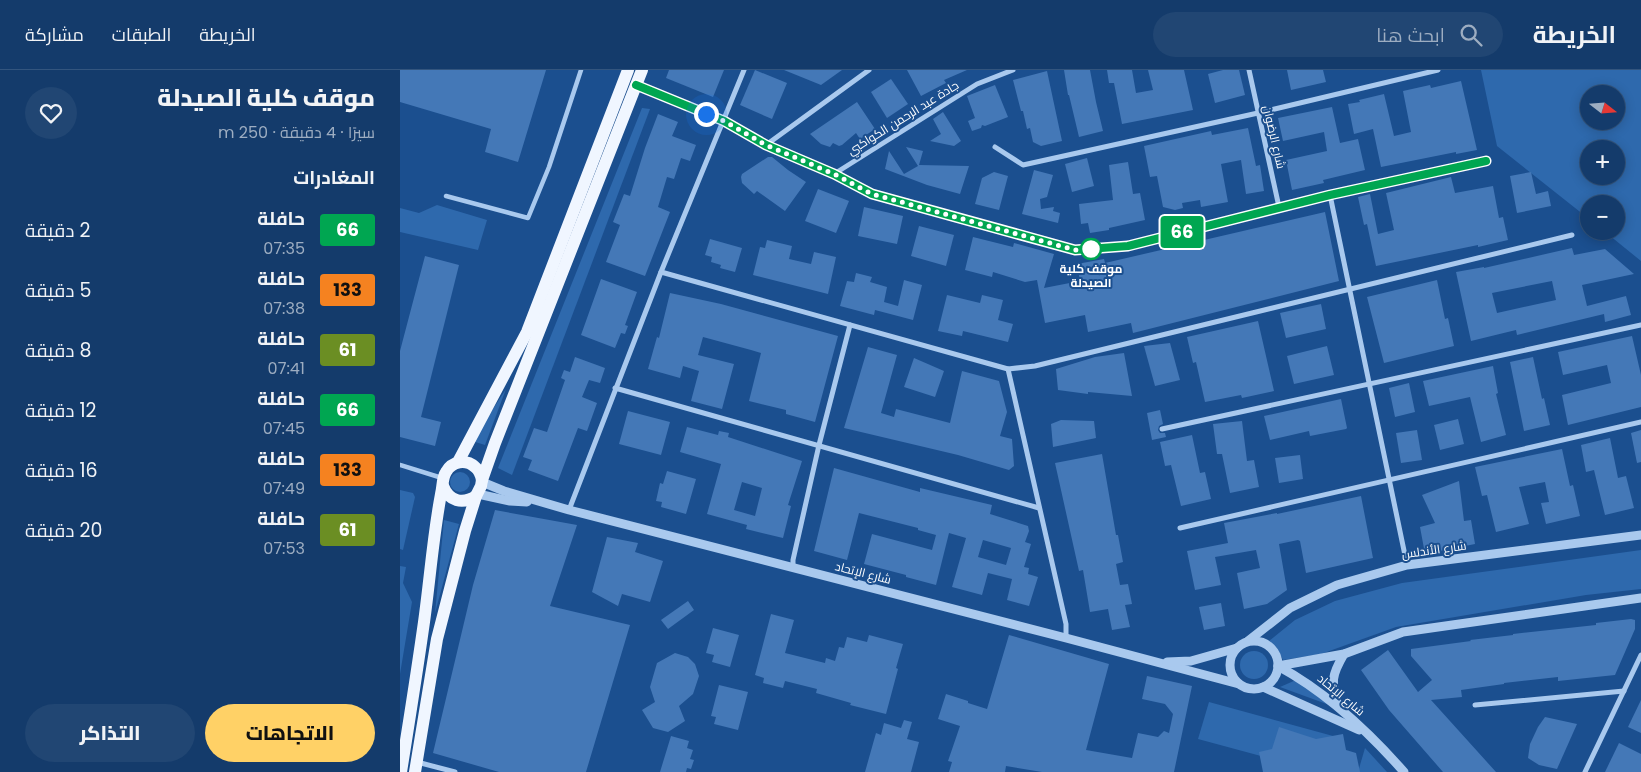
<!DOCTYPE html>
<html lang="ar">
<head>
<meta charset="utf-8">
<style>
  body { margin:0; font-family:Poppins,Cairo,sans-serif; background:#214673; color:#f1f3f6; direction:rtl; height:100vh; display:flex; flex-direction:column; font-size:19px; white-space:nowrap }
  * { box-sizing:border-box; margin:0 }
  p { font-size:16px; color:#9dadc1 }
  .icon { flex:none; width:28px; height:28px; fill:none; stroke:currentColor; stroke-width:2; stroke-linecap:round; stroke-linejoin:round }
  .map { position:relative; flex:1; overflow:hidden; direction:ltr }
  .drawer { display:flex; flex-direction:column; background:#143b6b; width:400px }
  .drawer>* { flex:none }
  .badge { padding:0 10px; border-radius:4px; font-size:18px; line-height:32px }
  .needle { width:32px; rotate:107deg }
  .buttons { position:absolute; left:1180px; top:15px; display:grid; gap:10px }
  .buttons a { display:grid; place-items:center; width:45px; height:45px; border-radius:50%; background:#143b6b; box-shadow:0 2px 12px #0003,0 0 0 1px #33557e; font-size:25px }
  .you { position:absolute; width:25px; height:25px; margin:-12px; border:4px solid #fff; border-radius:50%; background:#1a73e8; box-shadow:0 0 0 8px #1a73e833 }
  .map>.badge { position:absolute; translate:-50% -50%; box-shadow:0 0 0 2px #fff }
  h2 { padding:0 25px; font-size:19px; line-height:45px }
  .round { display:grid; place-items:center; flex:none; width:52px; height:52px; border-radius:26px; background:#214673 }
  .summary { display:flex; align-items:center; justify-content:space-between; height:85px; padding:0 25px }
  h1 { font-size:24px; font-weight:800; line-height:38px }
  .button { display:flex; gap:10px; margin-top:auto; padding:10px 25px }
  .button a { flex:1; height:58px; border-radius:30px; background:#ffd166; color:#111; font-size:20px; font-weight:800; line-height:58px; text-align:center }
  .button a+a { background:#214673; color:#f1f3f6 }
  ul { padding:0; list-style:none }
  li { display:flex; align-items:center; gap:15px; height:60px; padding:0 25px }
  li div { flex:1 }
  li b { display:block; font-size:19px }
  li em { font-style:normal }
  li .badge { min-width:55px; font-weight:700; text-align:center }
  header { display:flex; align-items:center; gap:30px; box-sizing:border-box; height:70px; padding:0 25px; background:#143b6b; border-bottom:1px solid #33557e }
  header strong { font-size:24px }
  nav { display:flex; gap:28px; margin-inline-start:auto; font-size:18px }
  .search { width:350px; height:45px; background:#214673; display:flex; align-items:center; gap:12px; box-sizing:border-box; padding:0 18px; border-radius:28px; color:#9dadc1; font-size:19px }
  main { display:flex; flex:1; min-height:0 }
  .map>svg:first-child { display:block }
  .green { fill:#2e69ad; fill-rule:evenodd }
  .building { fill:#4478b7; fill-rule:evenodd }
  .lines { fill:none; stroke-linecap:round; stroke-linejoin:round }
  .pedestrian { stroke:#a9c9ee; stroke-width:4.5 }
  .minor { stroke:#a9c9ee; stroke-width:5 }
  .tertiary { stroke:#a9c9ee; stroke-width:9 }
  .primary { stroke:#f0f6ff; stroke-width:12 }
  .line-casing { stroke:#fff; stroke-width:11 }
  .line { stroke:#00a651; stroke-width:8 }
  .walk { stroke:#fff; stroke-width:5; stroke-dasharray:0 9 }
  .stop-dot { fill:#fff; stroke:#00a651; stroke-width:2.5 }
  .labels { text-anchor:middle; stroke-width:4; stroke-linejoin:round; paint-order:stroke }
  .street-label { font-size:12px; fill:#fff; stroke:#1b4f8f }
  .stop-label { font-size:12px; font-weight:bold; fill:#fff; stroke:#1b4f8f }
</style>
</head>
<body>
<header>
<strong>الخريطة</strong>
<div class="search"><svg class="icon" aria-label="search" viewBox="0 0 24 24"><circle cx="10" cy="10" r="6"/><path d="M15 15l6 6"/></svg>ابحث هنا</div>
<nav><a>الخريطة</a><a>الطبقات</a><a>مشاركة</a></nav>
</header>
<main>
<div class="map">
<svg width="1241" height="702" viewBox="0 0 1241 702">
  <rect width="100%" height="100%" fill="#1b4f8f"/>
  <g class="green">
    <path d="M1081,0h160v191l-37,-30h12v-27h-27v15l-92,-73zM1189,24h27v27h-27zM1189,79h27v27h-27z"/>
    <polygon points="242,38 250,39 112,405 98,398"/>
    <polygon points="37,135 87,150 78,180 0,162 0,138 19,143"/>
    <polygon points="106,319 85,375 72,371"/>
    <circle cx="60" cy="412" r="10"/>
    <polygon points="0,420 13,423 15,427 3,480 0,479"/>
    <polygon points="44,450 59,454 35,543"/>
    <polygon points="1241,480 1241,519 1186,525 996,557 921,584 883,590 877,578 869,571 895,550 935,531 1002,513"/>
    <polygon points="0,496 6,497 3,513 12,532 0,604"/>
    <circle cx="854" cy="595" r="14"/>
    <polygon points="896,610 932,636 880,617"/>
    <polygon points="809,632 944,669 920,702 798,669"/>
    <polygon points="965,678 987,702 958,702"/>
  </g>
  <g class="building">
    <polygon points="0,0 146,0 118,92 85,82 91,59 0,32"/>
    <polygon points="269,0 324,0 313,27 266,8"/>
    <polygon points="355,0 387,13 372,49 340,35"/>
    <polygon points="384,0 442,0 421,15"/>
    <polygon points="507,0 567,0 544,10 546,13 521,26"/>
    <polygon points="664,0 690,0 696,32 703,61 679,67 669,25 668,25"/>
    <polygon points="707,0 732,0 736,23 753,20 748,0 784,0 793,40 722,54 714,13 709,13"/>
    <polygon points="823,0 839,0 845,25 815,33 808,4"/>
    <polygon points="887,0 923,0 926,12 891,20"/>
    <polygon points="647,1 662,71 641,76 633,72 630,58 627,59 623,41 621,41 613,10"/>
    <polygon points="491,9 508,34 487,48 471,22"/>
    <polygon points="1061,11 1077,80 1056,84 1056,82 981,97 973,59 954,64 948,34 960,32 959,30 984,24 994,66 1011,62 1003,21 1030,15 1031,18"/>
    <polygon points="595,15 608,47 585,56 582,55 581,58 572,61 568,51 575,48 567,26"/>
    <polygon points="457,32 475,59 460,69 456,63 442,75 439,76 433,73 430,77 421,74 410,64"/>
    <polygon points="932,37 940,73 958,69 965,100 923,110 924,113 892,120 886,90 927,81 924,62 883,71 878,48"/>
    <polygon points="543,42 561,71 554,76 530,71 541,64 533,49"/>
    <polygon points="258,44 278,52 272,66 296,75 290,91 281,88 274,109 267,107 258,137 270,142 245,206 206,192 220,155 213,152 224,124 230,126 245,78"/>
    <polygon points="848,58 856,96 860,95 864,121 846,124 841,90 821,94 828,132 801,137 800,130 782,133 783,138 775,140 763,137 757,106 750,107 744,76 811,61 812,65"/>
    <polygon points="506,77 523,81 519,95 569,96 560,124 527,115 485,99 489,81 504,104 518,96"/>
    <polygon points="368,87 372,87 388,100 406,112 385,141 357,121 354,124 342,113 341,107 342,104"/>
    <polygon points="687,88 694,116 672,122 665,94"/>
    <polygon points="728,92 733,124 740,123 745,150 709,158 709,160 690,163 688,153 681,154 679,134 713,130 709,95"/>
    <polygon points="634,100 653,105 647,127 640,129 641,139 654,137 653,141 660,143 658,153 622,144"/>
    <polygon points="594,102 608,106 599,140 575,134 582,108"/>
    <polygon points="1131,102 1136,124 1148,121 1151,136 1117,143 1110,106"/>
    <polygon points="1051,107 1055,123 1093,116 1099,148 1103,147 1108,170 1078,177 1078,175 976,196 967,154 964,155 958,127 970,124 978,164 994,160 986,123"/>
    <polygon points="418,119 449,131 436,163 405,151"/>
    <polygon points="464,137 503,146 497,174 458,166"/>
    <polygon points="925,142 939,211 733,263 731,253 688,262 685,245 645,253 637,210 625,212 593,202 592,207 565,200 573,167 613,177 614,173 654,184 644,218 680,211 677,194 704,189 705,193"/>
    <polygon points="519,156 554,165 546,196 511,186"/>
    <polygon points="310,169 342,178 335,202 320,198 321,195 311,192 312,187 305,185"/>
    <polygon points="367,170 392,176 389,189 411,194 414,182 436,187 428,224 353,205 360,177 365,178"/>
    <path d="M1172,178l2,7 31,-6 29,25 -52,11 5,21 39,-10 5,19 -26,7 -1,-8 -87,21 -1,-5 -45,11 -15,-69 28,-5v1zM1152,211l4,19 -59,13 -5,-20z"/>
    <polygon points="25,186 59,195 21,347 41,352 35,376 0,367 0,281"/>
    <polygon points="456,203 472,207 470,212 487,217 484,232 498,236 504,210 522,215 513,250 475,240 474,245 440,236 447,211 454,212"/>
    <polygon points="201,209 237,222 225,255 228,256 225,264 221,263 215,278 181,265"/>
    <polygon points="1037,210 1045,249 1048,248 1054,276 984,293 967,227"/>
    <polygon points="270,223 321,234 438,266 415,352 386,344 386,340 349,331 361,283 351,280 303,267 298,285 334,294 322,339 291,331 299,301 283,296 280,308 248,299 257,267 259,268"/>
    <polygon points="547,225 580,233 582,225 603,230 598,250 613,254 608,272 563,261 562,266 538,261"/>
    <polygon points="921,234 926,259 886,268 880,243"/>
    <polygon points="858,251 874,321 842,328 841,325 805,332 796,292 793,293 787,267"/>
    <polygon points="1232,266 1241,305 1241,337 1168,355 1162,325 1211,313 1207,295 1163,305 1158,282"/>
    <polygon points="770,273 780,310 755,316 744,276"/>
    <polygon points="927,276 934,305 894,314 887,286"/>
    <polygon points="468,277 497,285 481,343 494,347 496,339 550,353 562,301 599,311 607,342 600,366 612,369 614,396 609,400 558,385 444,358"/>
    <polygon points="724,283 732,326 688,322 688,324 658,320 656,299 695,287"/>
    <polygon points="175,287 205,298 200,313 189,310 182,327 197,333 187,361 178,358 158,411 128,400 132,390 123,387 134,358 147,362 165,310 161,308 164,300 170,302"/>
    <polygon points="1133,287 1142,329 1144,328 1150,355 1124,361 1110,292"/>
    <polygon points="514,288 544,301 535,327 504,317"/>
    <polygon points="1093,296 1098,323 1096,324 1106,365 1081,372 1070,327 1029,336 1023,311"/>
    <polygon points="1009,313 1015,342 995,347 989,318"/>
    <polygon points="941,329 947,358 946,359 910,366 909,361 870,370 864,346"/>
    <polygon points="760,340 763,354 759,356 758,360 760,363 765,363 766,367 752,370 747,343"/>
    <polygon points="228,341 270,352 261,385 219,374"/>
    <polygon points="1058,349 1064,374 1040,380 1034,355"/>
    <polygon points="661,350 694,351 696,368 653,377 651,354"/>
    <polygon points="842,351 847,391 854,390 859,417 830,423 822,384 817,384 813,354"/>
    <path d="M287,357l31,8 1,-4 10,2 -1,4 74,24 -14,44 3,1 -8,32 -37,-9 1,-4 -40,-11 14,-50 -41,-12zM342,412l20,6 -7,28 -21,-6z"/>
    <polygon points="1017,360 1022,390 1001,393 996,363"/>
    <polygon points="1241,360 1241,392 1237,393 1231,363"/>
    <polygon points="792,365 800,403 805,402 811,429 781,436 771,395 765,396 760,372"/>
    <polygon points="1210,368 1218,408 1226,406 1234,438 1205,445 1194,400 1186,402 1181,375"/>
    <polygon points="1162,379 1170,416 1173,415 1180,446 1146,454 1141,433 1149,432 1145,412 1119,417 1129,454 1096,462 1087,425 1082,426 1075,397"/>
    <polygon points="702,384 716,465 718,465 723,492 716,494 720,515 728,514 732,534 725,535 730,557 712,560 708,539 690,542 683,500 679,501 655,393"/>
    <polygon points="900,385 903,409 879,413 875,388"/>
    <path d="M434,398l86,24v-4l72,17 -2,9 38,12 1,5 -4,11 6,2 -7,23 5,1 -1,6 10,3 -9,29 -22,-6 5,-21 -24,-6 -6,22 -30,-8 14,-49 -17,-5 -13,52 -30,-8v-2l-42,-11 8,-30 60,16 4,-15 -18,-5v-2l-59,-15 -12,47 -33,-9zM583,470l28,8 -5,17 -28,-8z"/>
    <polygon points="267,401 296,409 286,444 261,437 262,432 256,431 260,413 263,414"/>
    <polygon points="1059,411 1064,451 1071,450 1075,474 1025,484 1020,457 1035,453 1022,425"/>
    <polygon points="961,426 973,488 906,503 900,471 898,470 879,474 887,520 867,534 844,539 837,503 860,498 856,480 815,487 821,515 795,520 787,481 828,473 824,453 877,443 877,444"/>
    <polygon points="95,440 177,455 150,536 230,555 186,702 99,702 33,683 73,515"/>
    <polygon points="207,467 238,473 235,482 263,491 250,532 222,524 218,536 192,522"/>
    <polygon points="288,531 294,540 268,559 261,550"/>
    <polygon points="821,533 825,556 804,560 799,537"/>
    <polygon points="371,544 394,550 385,583 425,593 426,588 435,591 439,577 444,578 447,567 467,572 469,565 503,574 496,598 498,599 486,644 450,635 451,633 416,623 417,619 385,611 383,618 363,613 364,608 355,605"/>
    <polygon points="1231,549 1235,550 1235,559 1215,605 1158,611 1158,607 1104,613 1104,614 1061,620 1062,627 1031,630 1096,702 1043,702 989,640 961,600 988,580 1018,622 1032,610 1011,586 1011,579 1071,571 1070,570 1113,565 1113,564 1196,555 1196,553"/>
    <polygon points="313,558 339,565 330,597 312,592 314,585 306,583"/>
    <polygon points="609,565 709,594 686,680 732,688 738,663 758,667 764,661 769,663 773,644 765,634 742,629 747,606 792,616 774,702 642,702 606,696 605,702 549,702 552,692 548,691 560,656 538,649 546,624 568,631 568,633 587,639"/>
    <polygon points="275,583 288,587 295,594 299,606 293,624 279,636 285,651 268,662 253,658 242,640 255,632 250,617 257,593"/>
    <polygon points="319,615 348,622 338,660 314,654 316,647 311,646"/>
    <polygon points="1241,630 1241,663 1228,657"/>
    <polygon points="1145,647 1177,654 1157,699 1139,695 1128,688 1130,674 1138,657"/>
    <polygon points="504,650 512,652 507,669 519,672 511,702 465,702 476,663 481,665 484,653 501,658"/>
    <polygon points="879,657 916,669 943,664 946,680 956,683 960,702 863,702 859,682 872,679"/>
    <polygon points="271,666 289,671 287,678 293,680 290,689 294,690 291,699 287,698 286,702 260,702"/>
    <polygon points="1219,673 1241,684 1241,702 1205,702"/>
  </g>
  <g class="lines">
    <g class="pedestrian">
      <polyline points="46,126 128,148 149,97 181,0"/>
      <polyline points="0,395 42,408"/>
    </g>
    <g class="minor">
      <polyline points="849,0 879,137"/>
      <polyline points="237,15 324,51 366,75 434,104 472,124 675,181 728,176 930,125 1086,91"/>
      <polyline points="366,75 469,0"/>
      <polyline points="595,77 623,95 858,43 1038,0"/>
      <polyline points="434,104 577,14 613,0"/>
      <polyline points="930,125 1007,495"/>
      <polyline points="261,202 608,299 635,296 1172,165"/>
      <polyline points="608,299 666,554 666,568"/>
      <polyline points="215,318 639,438"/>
      <polyline points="762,359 1241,255"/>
      <polyline points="169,440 261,202 344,0"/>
      <polyline points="780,458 1241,352"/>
      <polyline points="393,498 393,490 419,375 450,255"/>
      <polyline points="1075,635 1224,621"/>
      <polyline points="17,692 55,702"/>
      <polyline points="1185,702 1241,585"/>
    </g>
    <g class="tertiary">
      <polyline points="82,412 104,421 169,440 666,568 839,614"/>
      <polyline points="78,424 110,431 127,432"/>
      <circle cx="854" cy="595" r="24"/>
      <polyline points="848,571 890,538 937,515 1007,495 1241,465"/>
      <polyline points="767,592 791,591 837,578"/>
      <polyline points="878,596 944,584 1003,562 1241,528"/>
      <path d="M878,596c48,26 90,65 126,106"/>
      <polyline points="863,617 959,660"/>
      <path d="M938,636c-7,-24 -7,-30 6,-52"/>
    </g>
    <g class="primary">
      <polyline points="58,392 127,262 228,0"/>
      <path d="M43,416c6,15 19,19 33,10"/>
      <path d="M1,702c8,-50 16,-100 23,-150 6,-43 9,-86 17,-128 2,-8 1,-16 5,-22 6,-11 20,-13 29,-5 4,3 6,8 7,13"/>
      <polyline points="15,702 37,569 65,461 76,426 81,416 82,410 95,373 242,0"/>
    </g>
  </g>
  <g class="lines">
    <g class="line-casing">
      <polyline id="line" points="236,15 324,51 366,75 434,104 472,124 675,180 728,176 930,125 1086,91"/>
    </g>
    <use href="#line" class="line"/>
    <polyline class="walk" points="306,44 324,51 366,75 434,104 472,124 675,180 692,179 691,179"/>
  </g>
  <circle class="stop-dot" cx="691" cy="179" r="10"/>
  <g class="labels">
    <g class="street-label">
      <text transform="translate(503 48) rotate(-32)" y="4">جادة عبد الرحمن الكواكبي</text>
      <text transform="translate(874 67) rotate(77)" y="4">شارع الرضوان</text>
      <text transform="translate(1034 480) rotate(-8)" y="4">شارع الأندلس</text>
      <text transform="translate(463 503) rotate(14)" y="4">شارع الإتحاد</text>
      <text transform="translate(941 625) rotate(40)" y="4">شارع الإتحاد</text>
    </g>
    <g class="stop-label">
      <text x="691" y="203">موقف كلية<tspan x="691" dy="14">الصيدلة</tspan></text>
    </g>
  </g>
</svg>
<div class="buttons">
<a><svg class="needle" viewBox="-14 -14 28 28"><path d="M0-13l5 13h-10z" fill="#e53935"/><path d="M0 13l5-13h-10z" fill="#9dadc1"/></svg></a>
<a>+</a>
<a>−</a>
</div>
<div class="you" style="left:306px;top:44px"></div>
<b class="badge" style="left:782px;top:162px;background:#00a651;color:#fff">66</b>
</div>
<section class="drawer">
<div class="summary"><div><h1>موقف كلية الصيدلة</h1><p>سيرًا · 4 دقيقة · 250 m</p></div><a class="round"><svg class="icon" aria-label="heart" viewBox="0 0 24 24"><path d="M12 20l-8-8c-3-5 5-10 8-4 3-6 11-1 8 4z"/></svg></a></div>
<h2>المغادرات</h2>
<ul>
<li><span class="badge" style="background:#00a651;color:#fff">66</span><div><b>حافلة</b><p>07:35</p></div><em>2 دقيقة</em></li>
<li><span class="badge" style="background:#f58220;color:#111">133</span><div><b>حافلة</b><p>07:38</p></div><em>5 دقيقة</em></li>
<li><span class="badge" style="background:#6b8e23;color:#fff">61</span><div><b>حافلة</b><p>07:41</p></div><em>8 دقيقة</em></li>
<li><span class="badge" style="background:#00a651;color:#fff">66</span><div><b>حافلة</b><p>07:45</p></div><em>12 دقيقة</em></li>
<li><span class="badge" style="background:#f58220;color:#111">133</span><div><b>حافلة</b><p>07:49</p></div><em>16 دقيقة</em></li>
<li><span class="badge" style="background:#6b8e23;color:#fff">61</span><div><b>حافلة</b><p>07:53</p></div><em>20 دقيقة</em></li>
</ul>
<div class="button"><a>الاتجاهات</a><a>التذاكر</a></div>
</section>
</main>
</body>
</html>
